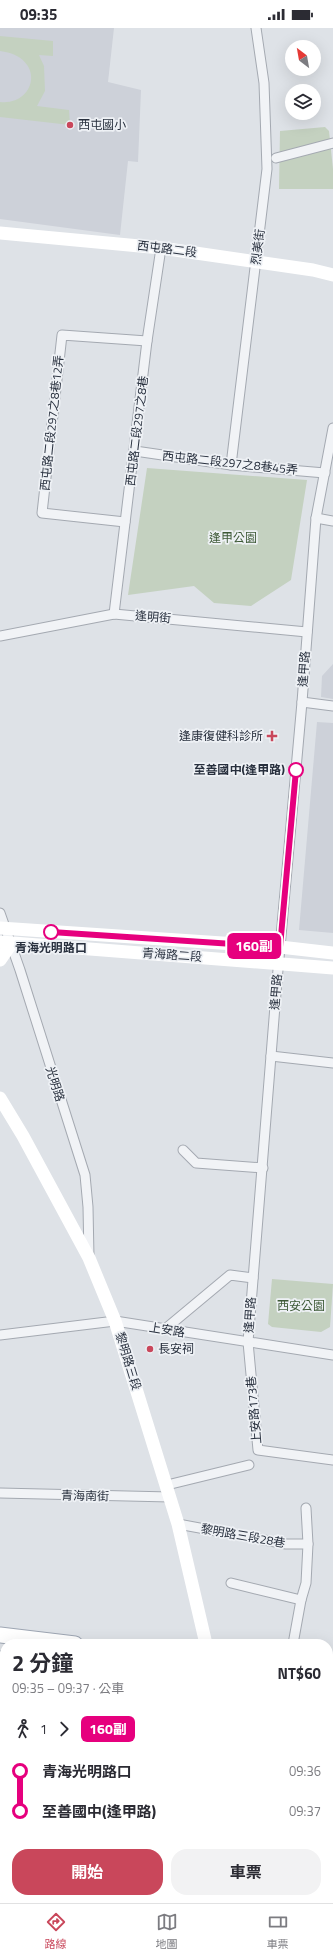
<!DOCTYPE html>
<html lang="zh-TW">
<head>
<meta charset="utf-8">
<style>
  body { margin:0; font-family:"Titillium Web","Noto Sans TC",sans-serif; background:#f2f2f3; color:#2b2b33; height:100vh; display:flex; flex-direction:column; font-size:15px; white-space:nowrap }
  * { box-sizing:border-box; margin:0 }
  p { font-size:13px; color:#7c7c81 }
  .icon { flex:none; width:22px; height:22px; fill:none; stroke:currentColor; stroke-width:2; stroke-linecap:round; stroke-linejoin:round }
  .map { position:relative; flex:1; overflow:hidden }
  .sheet { position:absolute; left:0px; top:1611px; width:333px; height:264px; display:flex; flex-direction:column; background:#fff; border-radius:16px 16px 0 0; box-shadow:0 4px 16px #0002 }
  .sheet>* { flex:none }
  .badge { padding:0 8px; border-radius:6px; font-size:14px; line-height:26px }
  .needle { width:26px; rotate:329deg }
  .tools { position:absolute; left:285px; top:12px; display:grid; gap:8px }
  .tools a { display:grid; place-items:center; width:36px; height:36px; border-radius:50%; background:#fff; box-shadow:0 4px 16px #0002; font-size:20px }
  .map>.badge { position:absolute; translate:-50% -50%; box-shadow:0 0 0 2px #fff }
  .legs { display:flex; align-items:center; gap:6px; height:44px; padding:0 12px; font-size:13px }
  .legs p { margin-inline-start:auto }
  .head { display:flex; align-items:center; justify-content:space-between; height:68px; padding:0 12px }
  h1 { font-size:22px; font-weight:700; line-height:30px }
  .primary-button { display:flex; gap:8px; margin-top:auto; padding:8px 12px }
  .primary-button a { flex:1; height:46px; border-radius:16px; background:#c9475b; color:#fff; font-size:16px; font-weight:700; line-height:46px; text-align:center }
  .primary-button a+a { background:#f2f2f3; color:#2b2b33 }
  ul { padding:0 12px; list-style:none }
  li { display:flex; align-items:center; gap:14px; height:40px; font-size:15px }
  li i { display:grid; place-items:center; width:6px; height:100%; margin:0 5px; background:currentColor }
  li i::after { content:''; width:10px; height:10px; margin:-5px; border:3px solid; border-radius:50%; background:#fff }
  li p { margin-inline-start:auto }
  li:first-child i { background:linear-gradient(#0000 50%,currentColor 0) }
  li:last-child i { background:linear-gradient(currentColor 50%,#0000 0) }
  .status { display:flex; justify-content:space-between; align-items:center; height:28px; padding:0 20px; background:#fff; direction:ltr }
  .status svg { height:11px; fill:currentColor }
  .tab-bar { display:flex; justify-content:space-around; align-items:center; height:56px; border-top:1px solid #e1e1e2; background:#fff; font-size:11px; color:#7c7c81 }
  .tab-bar a { display:grid; justify-items:center; gap:2px }
  .tab-bar .selected { color:#c9475b }
  .map>svg:first-child { display:block }
  .built { fill:#cdd1d9 }
  .green { fill:#c4d1c0 }
  .lines { fill:none; stroke-linecap:round; stroke-linejoin:round }
  .street-casing { stroke:#a4a9b1; stroke-width:11 }
  .primary-casing { stroke:#9ea6b3; stroke-width:17 }
  .street { stroke:#f1f3f6; stroke-width:9 }
  .secondary { stroke:#fff; stroke-width:13 }
  .primary { stroke:#fff; stroke-width:15 }
  .line-1-casing { stroke:#fff; stroke-width:9 }
  .line-1 { stroke:#e6007e; stroke-width:6 }
  .poi-dot { fill:#c9475b; stroke:#eef1f5; stroke-width:1.5 }
  .stop-1-dot { fill:#fff; stroke:#e6007e; stroke-width:2 }
  .labels { text-anchor:middle; stroke-width:3.5; stroke-linejoin:round; paint-order:stroke }
  .poi-label { font-size:12px; fill:#28303e; stroke:#eef1f5; text-anchor:start }
  .street-label { font-size:12px; fill:#28303e; stroke:#eef1f5 }
  .park-label { font-size:12px; fill:#3d5936; stroke:#eef1f5 }
  .stop-label { font-size:12px; font-weight:bold; fill:#28303e; stroke:#eef1f5; text-anchor:end }
</style>
</head>
<body>
<div class="status"><b>09:35</b><svg viewBox="0 0 49 12"><path d="M0 12V9h3v3zM5 12V6h3v6zM10 12V3h3v9zM15 12V0h3v12zM26 1h20v11H26zM47 4h2v5h-2z"/></svg></div>
<div class="map">
<svg width="333" height="1875" viewBox="0 0 333 1875">
  <rect width="100%" height="100%" fill="#dee2e7"/>
  <g class="built">
    <polygon points="0,0 114,0 108,54 141,62 138,134 128,133 120,207 0,191"/>
    <polygon points="333,636 333,671 321,669 322,648"/>
    <polygon points="317,694 333,695 333,905 299,902"/>
  </g>
  <g class="green">
    <path d="M0,8l53,5v15l-14,-1 5,11 1,25 -8,15 32,4 1,15 -70,-8v-15c36,4 47,-45 0,-51z"/>
    <polygon points="325,99 329,103 333,141 333,161 279,161 280,103"/>
    <polygon points="147,440 307,452 291,552 251,578 214,575 194,558 128,567"/>
    <polygon points="272,1251 333,1256 330,1299 321,1304 272,1299 268,1296"/>
    <polygon points="65,1870 112,1870 112,1874 66,1875"/>
  </g>
  <g class="lines">
    <g class="street-casing">
      <g id="street">
        <polyline points="276,130 333,115"/>
        <polyline points="333,400 316,490 302,674 277,953 248,1314 258,1422 333,1432"/>
        <polyline points="135,423 231,437 325,445"/>
        <polyline points="231,437 267,141 264,55 256,0"/>
        <polyline points="316,490 333,493"/>
        <polyline points="125,494 42,485 62,307 147,313"/>
        <polyline points="114,586 147,313 161,220"/>
        <polyline points="0,608 114,586 307,604"/>
        <polyline points="302,674 333,678"/>
        <polyline points="0,885 20,942 85,1147 88,1179 89,1229"/>
        <polyline points="271,1028 333,1035"/>
        <polyline points="183,1122 196,1135 263,1140"/>
        <polyline points="164,1302 230,1247 253,1250"/>
        <polyline points="0,1307 115,1293 333,1327"/>
        <polyline points="167,1457 249,1437"/>
        <polyline points="0,1465 170,1469"/>
        <polyline points="178,1496 286,1516 308,1516"/>
        <polyline points="231,1555 301,1572"/>
        <polyline points="293,1616 301,1572 306,1555 308,1516 306,1480"/>
        <polyline points="0,1769 5,1770"/>
        <polyline points="56,1870 57,1875"/>
        <polyline points="158,1870 159,1875"/>
      </g>
    </g>
    <g class="primary-casing">
      <g id="primary">
        <polyline points="0,1607 75,1616"/>
        <polyline points="0,1631 5,1631"/>
        <polyline points="0,1646 5,1647"/>
        <polyline points="328,1655 333,1656"/>
        <polyline points="0,1667 5,1668"/>
        <polyline points="328,1678 333,1679"/>
        <polyline points="328,1695 333,1696"/>
        <polyline points="328,1711 333,1712"/>
      </g>
    </g>
    <use href="#street" class="street"/>
    <g class="secondary">
      <polyline points="0,205 161,220 313,242 333,247"/>
      <polyline points="0,900 280,919 333,925"/>
      <polyline points="0,914 333,940"/>
      <polyline points="0,932 11,916"/>
      <polyline points="0,1070 23,1108 89,1230 115,1293 178,1496 206,1616"/>
      <polyline points="263,1870 264,1875"/>
    </g>
    <use href="#primary" class="primary"/>
  </g>
  <g class="lines">
    <g class="line-1-casing">
      <polyline id="line-1" points="51,904 280,919 296,742"/>
    </g>
    <use href="#line-1" class="line-1"/>
  </g>
  <g class="poi-dot">
    <circle cx="70" cy="97" r="4"/>
    <path d="M270 702h4v4h4v4h-4v4h-4v-4h-4v-4h4z"/>
    <circle cx="150" cy="1321" r="4"/>
  </g>
  <g class="stop-1-dot">
    <circle cx="296" cy="742" r="7"/>
    <circle cx="51" cy="904" r="7"/>
  </g>
  <g class="labels">
    <g class="poi-label">
      <text x="78" y="101">西屯國小</text>
      <text x="263" y="712" text-anchor="end">逢康復健科診所</text>
      <text x="158" y="1325">長安祠</text>
    </g>
    <g class="street-label">
      <text transform="translate(258 219) rotate(-83)" y="4">烈美街</text>
      <text transform="translate(167 221) rotate(7)" y="4">西屯路二段</text>
      <text transform="translate(52 395) rotate(-84)" y="4">西屯路二段297之8巷12弄</text>
      <text transform="translate(137 403) rotate(-83)" y="4">西屯路二段297之8巷</text>
      <text transform="translate(230 435) rotate(6)" y="4">西屯路二段297之8巷45弄</text>
      <text transform="translate(153 589) rotate(5)" y="4">逢明街</text>
      <text transform="translate(304 641) rotate(-86)" y="4">逢甲路</text>
      <text transform="translate(172 927) rotate(4)" y="4">青海路二段</text>
      <text transform="translate(276 964) rotate(-85)" y="4">逢甲路</text>
      <text transform="translate(55 1056) rotate(72)" y="4">光明路</text>
      <text transform="translate(250 1287) rotate(-86)" y="4">逢甲路</text>
      <text transform="translate(167 1302) rotate(9)" y="4">上安路</text>
      <text transform="translate(128 1333) rotate(73)" y="4">黎明路三段</text>
      <text transform="translate(254 1382) rotate(-95)" y="4">上安路173巷</text>
      <text transform="translate(85 1468) rotate(1)" y="4">青海南街</text>
      <text transform="translate(243 1508) rotate(10)" y="4">黎明路三段28巷</text>
    </g>
    <g class="park-label">
      <text x="233" y="514">逢甲公園</text>
      <text x="301" y="1282">西安公園</text>
    </g>
    <g class="stop-label">
      <text x="285" y="746">至善國中(逢甲路)</text>
      <text x="51" y="924" text-anchor="middle">青海光明路口</text>
    </g>
  </g>
</svg>
<div class="tools">
<a><svg class="needle" viewBox="-14 -14 28 28"><path d="M0-13l5 13h-10z" fill="#e53935"/><path d="M0 13l5-13h-10z" fill="#7c7c81"/></svg></a>
<a><svg class="icon" aria-label="layers" viewBox="0 0 24 24"><path d="M12 4l9 5-9 5-9-5zM3 14l9 5 9-5"/></svg></a>
</div>
<b class="badge" style="left:254px;top:918px;background:#e6007e;color:#fff">160副</b>
<section class="sheet">
<div class="head"><div><h1>2 分鐘</h1><p>09:35 – 09:37 · 公車</p></div><b>NT$60</b></div>
<div class="legs"><svg class="icon" aria-label="walk" viewBox="0 0 24 24"><circle cx="13" cy="4" r="2"/><path d="M13 8l-2 6 4 7M11 14l-3 7M7 12l3-4h3l4 4"/></svg>1<svg class="icon" aria-label="forward" viewBox="0 0 24 24"><path d="M9 5l7 7-7 7"/></svg><b class="badge" style="background:#e6007e;color:#fff">160副</b></div>
<ul>
<li><i style="color:#e6007e"></i><b>青海光明路口</b><p>09:36</p></li>
<li><i style="color:#e6007e"></i><b>至善國中(逢甲路)</b><p>09:37</p></li>
</ul>
<div class="primary-button"><a>開始</a><a>車票</a></div>
</section>
</div>
<nav class="tab-bar">
<a class="selected"><svg class="icon" aria-label="directions" viewBox="0 0 24 24"><path d="M12 3l9 9-9 9-9-9zM9 14v-3h6M13 9l2 2-2 2"/></svg>路線</a>
<a><svg class="icon" aria-label="map" viewBox="0 0 24 24"><path d="M3 6l6-2 6 2 6-2v14l-6 2-6-2-6 2zM9 4v14M15 6v14"/></svg>地圖</a>
<a><svg class="icon" aria-label="tickets" viewBox="0 0 24 24"><path d="M3 7h18v10H3zM15 7v10"/></svg>車票</a>
</nav>
</body>
</html>
